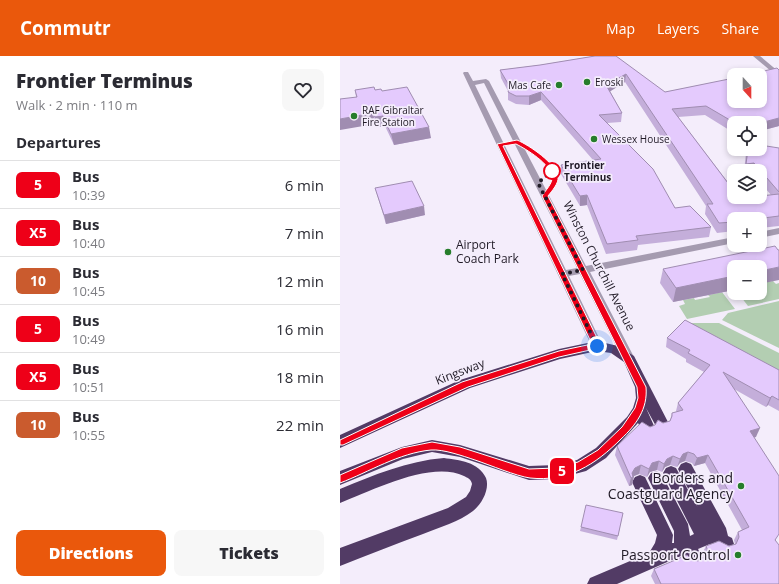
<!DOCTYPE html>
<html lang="en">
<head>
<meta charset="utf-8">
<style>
  body { margin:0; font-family:"Open Sans",sans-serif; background:#f7f7f7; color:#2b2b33; height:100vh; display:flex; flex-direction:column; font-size:15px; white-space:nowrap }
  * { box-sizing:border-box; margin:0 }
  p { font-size:13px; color:#7c7c81 }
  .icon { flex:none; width:22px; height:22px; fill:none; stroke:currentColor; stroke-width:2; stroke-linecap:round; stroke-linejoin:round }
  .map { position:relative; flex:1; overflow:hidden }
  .details { display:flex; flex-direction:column; background:#fff; width:340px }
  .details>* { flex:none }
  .badge { padding:0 8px; border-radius:6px; font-size:14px; line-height:26px }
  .needle { width:26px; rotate:159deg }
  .fabs { position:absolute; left:387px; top:12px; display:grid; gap:8px }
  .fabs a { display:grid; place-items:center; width:40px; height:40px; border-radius:8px; background:#fff; box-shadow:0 2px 6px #0003; font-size:20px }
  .you { position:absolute; width:20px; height:20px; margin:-10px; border:3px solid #fff; border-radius:50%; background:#1a73e8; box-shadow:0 0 0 6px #1a73e833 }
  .map>.badge { position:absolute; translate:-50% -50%; box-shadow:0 0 0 2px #fff }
  h2 { padding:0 16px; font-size:15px; line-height:36px }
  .round { display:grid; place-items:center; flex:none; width:42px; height:42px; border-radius:8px; background:#f7f7f7 }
  .head { display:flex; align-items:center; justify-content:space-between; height:68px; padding:0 16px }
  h1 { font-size:19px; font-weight:800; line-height:30px }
  .primary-button { display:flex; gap:8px; margin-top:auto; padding:8px 16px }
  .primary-button a { flex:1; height:46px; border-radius:8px; background:#ea580c; color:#fff; font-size:16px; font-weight:800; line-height:46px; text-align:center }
  .primary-button a+a { background:#f7f7f7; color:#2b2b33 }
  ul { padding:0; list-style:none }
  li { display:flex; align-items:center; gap:12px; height:48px; padding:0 16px; border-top:1px solid #e1e1e2 }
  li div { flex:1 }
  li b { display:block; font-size:15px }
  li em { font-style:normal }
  li .badge { min-width:44px; font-weight:700; text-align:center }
  header { display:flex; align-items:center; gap:24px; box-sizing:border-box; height:56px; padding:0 20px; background:#ea580c; color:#fff }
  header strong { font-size:19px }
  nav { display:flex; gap:22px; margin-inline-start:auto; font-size:14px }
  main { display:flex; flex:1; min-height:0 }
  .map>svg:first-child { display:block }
  .green { fill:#b3ceb2 }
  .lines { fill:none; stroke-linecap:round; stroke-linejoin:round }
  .minor { fill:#a59bb0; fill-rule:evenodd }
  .highway { fill:#523b65; fill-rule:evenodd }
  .wall { fill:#c4aeda }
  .shaded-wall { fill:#a08db1 }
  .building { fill:#e4cafd; stroke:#a08db1 }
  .line { fill:#ee0018; stroke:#fff }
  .walk { stroke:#201a26; stroke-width:4; stroke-dasharray:0 7.2 }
  .poi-dot { fill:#267d2b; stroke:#f4edfb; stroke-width:1.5 }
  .stop-dot { fill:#fff; stroke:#ee0018; stroke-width:2 }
  .labels { text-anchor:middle; stroke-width:3.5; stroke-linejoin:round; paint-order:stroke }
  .far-poi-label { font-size:10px; fill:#201a26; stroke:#f4edfb; text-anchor:start }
  .far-stop-label { font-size:10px; font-weight:bold; fill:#201a26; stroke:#f4edfb; text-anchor:start }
  .poi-label { font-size:12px; fill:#201a26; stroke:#f4edfb; text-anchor:start }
  .street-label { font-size:12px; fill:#201a26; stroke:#f4edfb }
  .near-poi-label { font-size:14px; fill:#201a26; stroke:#f4edfb; text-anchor:end }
</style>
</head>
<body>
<header>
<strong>Commutr</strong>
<nav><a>Map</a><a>Layers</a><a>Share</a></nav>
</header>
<main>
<section class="details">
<div class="head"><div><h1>Frontier Terminus</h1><p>Walk · 2 min · 110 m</p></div><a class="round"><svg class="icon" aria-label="heart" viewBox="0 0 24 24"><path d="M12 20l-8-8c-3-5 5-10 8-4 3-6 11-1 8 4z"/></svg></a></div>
<h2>Departures</h2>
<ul>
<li><span class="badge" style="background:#ee0018;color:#fff">5</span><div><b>Bus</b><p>10:39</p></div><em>6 min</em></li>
<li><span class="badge" style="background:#ee0018;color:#fff">X5</span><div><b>Bus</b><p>10:40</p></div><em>7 min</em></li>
<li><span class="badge" style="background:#ca5b2e;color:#fff">10</span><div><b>Bus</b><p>10:45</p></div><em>12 min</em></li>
<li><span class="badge" style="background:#ee0018;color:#fff">5</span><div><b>Bus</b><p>10:49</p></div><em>16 min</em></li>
<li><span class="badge" style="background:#ee0018;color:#fff">X5</span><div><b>Bus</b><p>10:51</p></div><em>18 min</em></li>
<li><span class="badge" style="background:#ca5b2e;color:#fff">10</span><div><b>Bus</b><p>10:55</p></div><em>22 min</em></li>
</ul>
<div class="primary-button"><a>Directions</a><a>Tickets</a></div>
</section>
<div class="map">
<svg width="439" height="528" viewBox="0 0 439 528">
  <rect width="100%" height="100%" fill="#f4edfb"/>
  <g class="green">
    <polygon points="433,225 436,228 439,227 439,243 408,250 398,237 420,237 420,230 424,229 422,227"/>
    <polygon points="382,236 395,253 347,263 339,250 345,248 343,244 354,242 355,244 370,241 368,239"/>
    <polygon points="439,245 439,292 382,264 388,257"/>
    <polygon points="349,267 379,267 439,297 439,325"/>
  </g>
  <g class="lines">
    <g class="minor">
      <polygon points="413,0 420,0 439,16 439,22"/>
      <path d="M124,16h4l5,9 13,-2 3,2 97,185 148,-29v6l-144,29 45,87 -1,3 -5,2 -5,-2 -44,-88 -11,2 34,70 -2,3 -4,2 -4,-2 -130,-276zM144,27l93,185 -11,2 -91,-185z"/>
      <polygon points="439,172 439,178 420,182 420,176"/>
    </g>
    <g class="highway">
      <polygon points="257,285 278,290 294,300 329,368 327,372 322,374 317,372 306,352 315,372 313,376 308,378 303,376 298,367 266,402 246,415 216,423 189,424 120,401 92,396 63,403 0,429 0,415 62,391 92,384 120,389 189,410 216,409 237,404 256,392 287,361 293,352 296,342 295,331 284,306 271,297 257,295 220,303 130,332 0,392 0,379 120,324 219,293"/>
      <path d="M104,402c15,2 35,4 42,20 4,11 -4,26 -13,33 -14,11 -33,16 -50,23 -28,10 -55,21 -83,32v-18l108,-40 18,-11 4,-6 2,-7c-1,-5 -4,-6 -8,-8 -33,-16 -93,15 -124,27v-14c34,-14 67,-28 104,-31z"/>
      <polygon points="346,406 351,408 386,472 388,480 392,482 394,488 392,494 386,496 370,488 358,493 363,502 360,508 354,511 348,508 341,500 277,528 247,528 250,522 309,497 315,487 317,479 292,426 295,421 300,419 305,421 333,479 332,487 334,487 334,475 308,422 311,417 316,415 321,417 348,468 350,480 354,478 323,417 326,412 331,410 336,412 358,452 338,413 341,408"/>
    </g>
  </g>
  <g class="wall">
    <polygon points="255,0 325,36 439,14 439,70 420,75 420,67 394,67 394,77 365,59 338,61 400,142 431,139 420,126 420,115 404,115 406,97 407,93 420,93 439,92 439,170 420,172 420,163 394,163 394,175 377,177 365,158 366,150 285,26 270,35 282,57 281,66 267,67 335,152 371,171 369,181 298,189 297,194 266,198 247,149 240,150 221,118 221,109 253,104 201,44 189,49 176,48 168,44 168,35 161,22 160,14 200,9"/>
    <polygon points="15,34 35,34 42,35 91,82 54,89 45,70 37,71 35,68 16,41"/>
    <polygon points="35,132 85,159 46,168"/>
    <polygon points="394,211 394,234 333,246 320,227 323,213"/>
    <polygon points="327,282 439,314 439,355 428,349 426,351 394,333 416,381 414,381 436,484 439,528 315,528 311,520 314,513 350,502 358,505 364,502 362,498 366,490 389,490 395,488 394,484 398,476 402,474 365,407 354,410 352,407 345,405 340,407 337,411 330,409 325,411 322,416 317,414 310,416 307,421 299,418 294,420 292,429 289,430 275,399 277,390 310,371 330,365 332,357 337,356 336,355 338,347 364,316 346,306 346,303 326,291"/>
    <polygon points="283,457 277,484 240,475 241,471"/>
  </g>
  <g class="shaded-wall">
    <polygon points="286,18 285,26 266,38 266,29"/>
    <polygon points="201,36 201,44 189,49 189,40"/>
    <polygon points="33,57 35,68 0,74 0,63"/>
    <polygon points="43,60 45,70 37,71 35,61"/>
    <polygon points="439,62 439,70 420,75 420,67"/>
    <polygon points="89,71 91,82 54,89 51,78"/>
    <polygon points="414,107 412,115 405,115 406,108"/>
    <polygon points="247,139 247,149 240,150 240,140"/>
    <polygon points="84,150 85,159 46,168 44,159"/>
    <polygon points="439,211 439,224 420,228 420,215"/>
    <polygon points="394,220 394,234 333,246 336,232"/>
    <polygon points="432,340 428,349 426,351 430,342"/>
    <polygon points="420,372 416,381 407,384 410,375"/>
    <polygon points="348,396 345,405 340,407 337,411 340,403 343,398"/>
    <polygon points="368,399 365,407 354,410 357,402"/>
    <polygon points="333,400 330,409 325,411 322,416 324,408 327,403"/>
    <polygon points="319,405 317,414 310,416 307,421 309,413 312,407"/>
    <polygon points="301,409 299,418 294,420 292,429 289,430 292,417 295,412"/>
  </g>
  <g class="building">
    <polygon points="255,0 276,0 325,36 394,22 394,45 420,45 420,19 406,19 437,12 439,14 439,62 420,67 395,67 366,50 332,53 394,135 394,141 399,141 400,142 411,141 420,141 420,140 439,138 439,160 416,163 394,163 394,166 379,167 367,148 373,148 286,18 266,29 282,57 259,59 313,113 335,152 350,150 371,171 296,180 298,184 267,188 247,139 240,140 221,109 261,103 201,36 189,40 176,40 168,36 170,31 160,14 200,9"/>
    <polygon points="34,31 35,34 41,33 42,35 67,31 89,71 51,78 43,60 35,61 33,57 0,63 0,43 17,41 15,34"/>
    <polygon points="420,89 439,92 439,136 414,107 406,108 408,93 420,93"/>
    <polygon points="72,125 84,150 44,159 35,132"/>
    <polygon points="435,190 438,194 439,194 439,211 420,215 420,211 394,211 394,220 336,232 323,213"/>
    <polygon points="345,264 439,314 439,344 432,340 430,342 383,316 420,372 410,375 439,420 439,478 435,484 439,489 439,528 321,528 314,513 347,499 350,502 358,505 365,501 368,495 366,490 379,485 389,490 396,488 399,481 398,476 409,471 368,399 357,402 354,398 348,396 343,398 340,403 333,400 327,403 324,408 319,405 312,407 309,413 301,409 295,412 292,417 293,421 291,422 277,390 302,366 310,371 315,369 318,364 323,367 330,365 332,360 332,357 343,354 338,347 370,309 348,297 350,294 327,282"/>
    <polygon points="246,449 283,457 278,480 241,471"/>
  </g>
  <path class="line" d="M177,84c12,5 40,24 41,37 1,6 -6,14 -10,19l98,191c2,22 -10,38 -25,52 -26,26 -53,43 -91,39 -14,-2 -40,-13 -55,-18 -12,-4 -32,-11 -44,-10 -32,3 -62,22 -91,33v-8l62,-27 30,-6 28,5 69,22 27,-1 22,-6 20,-12 24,-23 13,-19 3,-10 -1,-11 -95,-191c3,-5 11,-13 10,-19 -1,-13 -26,-28 -36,-33l-13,2 98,200 -2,2 -40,9 -91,30 -125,58h-3v-5l122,-58 97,-31 33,-7 -95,-200z"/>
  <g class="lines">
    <polyline class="walk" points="212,115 198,127 243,214 222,218 257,290"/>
  </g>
  <g class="poi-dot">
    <circle cx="247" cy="26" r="4"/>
    <circle cx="219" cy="29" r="4"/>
    <circle cx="14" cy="60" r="4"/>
    <circle cx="254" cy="83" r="4"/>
    <circle cx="108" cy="196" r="4"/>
    <circle cx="401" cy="430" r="4"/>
    <circle cx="398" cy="499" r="4"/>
  </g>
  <circle class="stop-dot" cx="212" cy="115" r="8"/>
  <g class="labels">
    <g class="far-poi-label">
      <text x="255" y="30">Eroski</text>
      <text x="211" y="33" text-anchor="end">Mas Cafe</text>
      <text x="22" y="58">RAF Gibraltar<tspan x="22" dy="12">Fire Station</tspan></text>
      <text x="262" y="87">Wessex House</text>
    </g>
    <g class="far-stop-label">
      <text x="224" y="113">Frontier<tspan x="224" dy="12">Terminus</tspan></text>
    </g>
    <g class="poi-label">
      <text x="116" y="193">Airport<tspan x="116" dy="14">Coach Park</tspan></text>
    </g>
    <g class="street-label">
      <text transform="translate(259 210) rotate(63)" y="4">Winston Churchill Avenue</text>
      <text transform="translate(120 316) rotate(-21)" y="4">Kingsway</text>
    </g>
    <g class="near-poi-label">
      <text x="393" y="427">Borders and<tspan x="393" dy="16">Coastguard Agency</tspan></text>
      <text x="390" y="504">Passport Control</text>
    </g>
  </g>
</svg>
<div class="fabs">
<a><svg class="needle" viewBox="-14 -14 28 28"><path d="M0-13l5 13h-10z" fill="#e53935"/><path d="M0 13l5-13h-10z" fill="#7c7c81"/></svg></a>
<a><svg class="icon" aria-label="locate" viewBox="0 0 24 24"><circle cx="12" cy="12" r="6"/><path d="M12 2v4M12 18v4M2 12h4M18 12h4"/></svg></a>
<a><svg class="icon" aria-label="layers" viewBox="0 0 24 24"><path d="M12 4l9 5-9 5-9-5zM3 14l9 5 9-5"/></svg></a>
<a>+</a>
<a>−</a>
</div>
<div class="you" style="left:257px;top:290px"></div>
<b class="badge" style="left:222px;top:415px;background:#ee0018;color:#fff">5</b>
</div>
</main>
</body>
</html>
